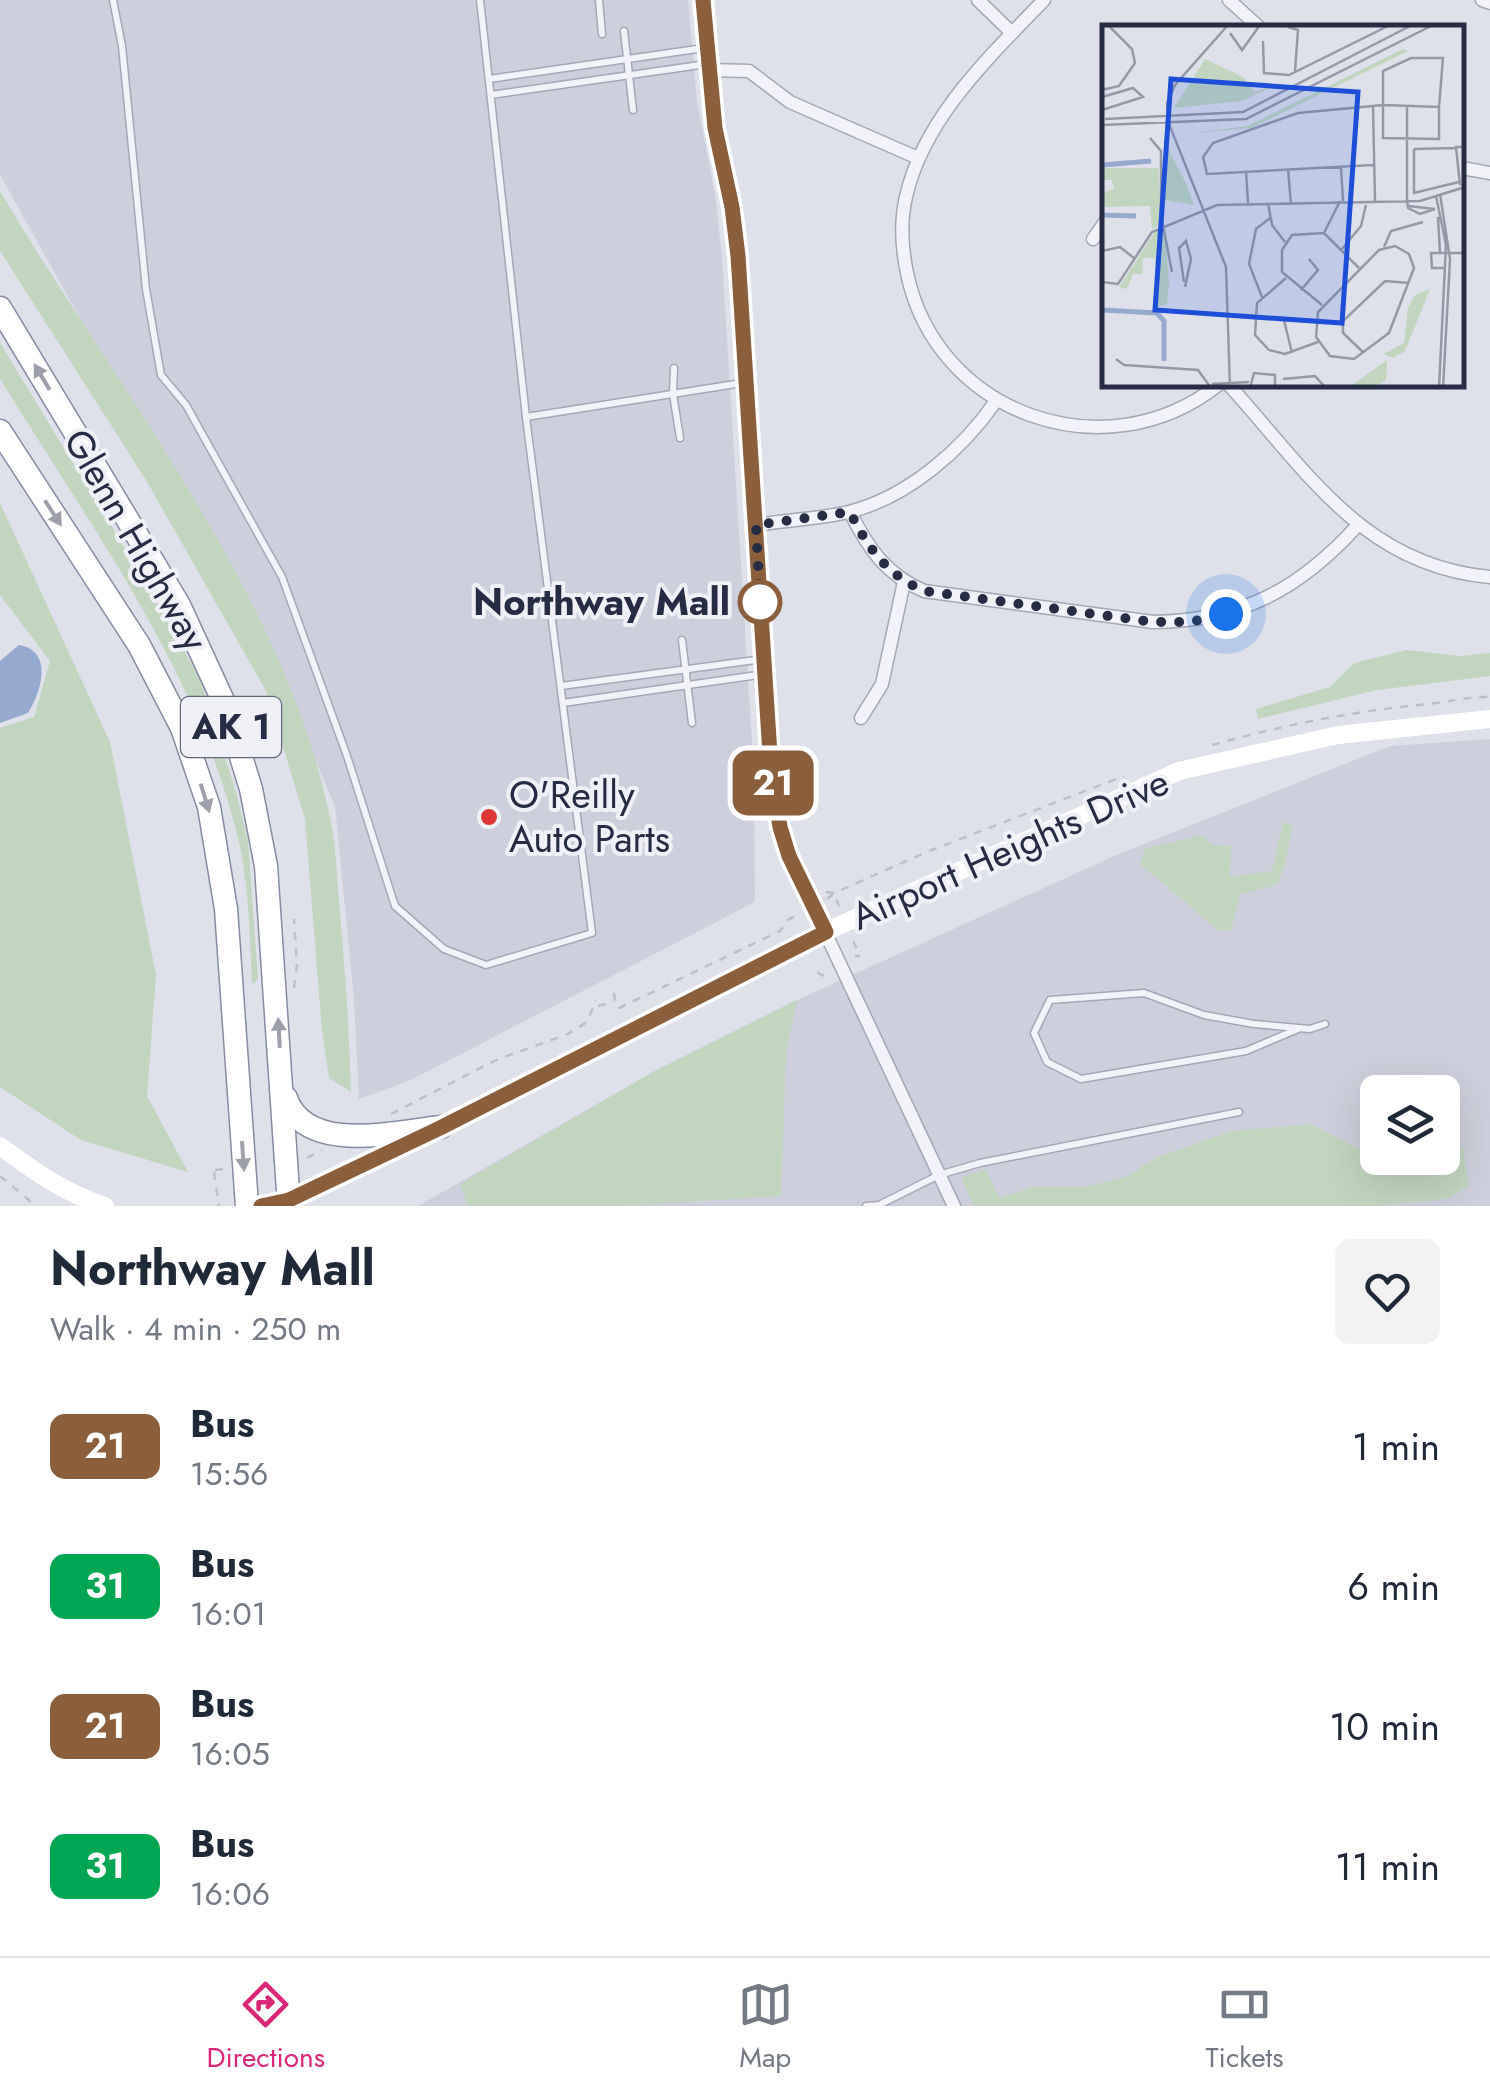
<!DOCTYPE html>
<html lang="en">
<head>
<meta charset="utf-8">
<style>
  body { margin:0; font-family:Jost,sans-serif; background:#f2f2f3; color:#1f2937; height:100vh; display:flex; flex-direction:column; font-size:38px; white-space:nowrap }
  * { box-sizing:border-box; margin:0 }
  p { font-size:32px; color:#747a83 }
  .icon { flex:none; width:55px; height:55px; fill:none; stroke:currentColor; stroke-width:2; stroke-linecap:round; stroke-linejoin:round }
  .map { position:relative; height:1206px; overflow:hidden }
  .panel { display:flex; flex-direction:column; background:#fff; flex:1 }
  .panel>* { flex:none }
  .badge { padding:0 20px; border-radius:15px; font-size:35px; line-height:65px }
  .fabs { position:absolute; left:1360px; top:1075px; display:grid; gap:20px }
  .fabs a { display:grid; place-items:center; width:100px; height:100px; border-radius:15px; background:#fff; box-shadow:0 10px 40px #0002; font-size:50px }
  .you { position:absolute; width:50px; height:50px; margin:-25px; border:8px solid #fff; border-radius:50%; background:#1a73e8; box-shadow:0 0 0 15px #1a73e833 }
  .map>.badge { position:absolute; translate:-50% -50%; box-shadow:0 0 0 5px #fff }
  .round { display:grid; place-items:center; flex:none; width:105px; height:105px; border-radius:15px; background:#f2f2f3 }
  .summary { display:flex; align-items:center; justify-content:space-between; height:170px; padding:0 50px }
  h1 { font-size:48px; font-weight:700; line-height:75px }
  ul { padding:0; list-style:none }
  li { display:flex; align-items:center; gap:30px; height:140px; padding:0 50px }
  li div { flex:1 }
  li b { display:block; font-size:38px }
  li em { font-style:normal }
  li .badge { min-width:110px; font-weight:700; text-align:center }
  .dock { display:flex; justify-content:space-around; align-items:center; height:140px; border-top:2px solid #e0e1e3; background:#fff; font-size:28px; color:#747a83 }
  .dock a { display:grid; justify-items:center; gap:5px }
  .dock .selected { color:#db2777 }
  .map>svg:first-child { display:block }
  .built { fill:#cdd0dc; fill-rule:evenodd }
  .green { fill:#c1d5bf }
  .water { fill:#96a9ce }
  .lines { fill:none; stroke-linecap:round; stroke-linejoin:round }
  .lane-casing { stroke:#a4a7b5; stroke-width:9 }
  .street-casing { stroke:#a4a7b5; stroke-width:15 }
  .highway-casing { stroke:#858ca2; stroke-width:25 }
  .path { stroke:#bdbfc9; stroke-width:2.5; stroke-dasharray:8 8; stroke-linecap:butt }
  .lane { stroke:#f2f3f8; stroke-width:6 }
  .street { stroke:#f2f3f8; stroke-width:12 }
  .secondary { stroke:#fff; stroke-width:18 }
  .highway { stroke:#fff; stroke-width:22 }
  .oneway { fill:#9da0aa }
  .line-casing { stroke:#fff; stroke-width:22 }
  .line { stroke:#8b5e3c; stroke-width:15 }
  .walk { stroke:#262c43; stroke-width:10; stroke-dasharray:0 18 }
  .stop-dot { fill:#fff; stroke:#8b5e3c; stroke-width:5 }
  .poi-dot { fill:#dd3636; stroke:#eff1f7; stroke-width:4 }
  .labels { text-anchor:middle; stroke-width:8; stroke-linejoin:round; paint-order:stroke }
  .shield { fill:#eff1f7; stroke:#626779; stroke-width:2.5 }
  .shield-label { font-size:35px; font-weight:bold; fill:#262c43 }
  .street-label { font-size:38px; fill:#262c43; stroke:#eff1f7 }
  .stop-label { font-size:38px; font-weight:bold; fill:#262c43; stroke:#eff1f7; text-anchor:end }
  .poi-label { font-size:38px; fill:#262c43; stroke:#eff1f7; text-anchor:start }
  .inset-river { fill:none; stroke:#96a9ce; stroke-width:5 }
  .inset-road { fill:none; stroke:#9599a7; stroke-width:2.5 }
  .view { fill:#1d4ed8; fill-opacity:0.15; stroke:#1d4ed8; stroke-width:5 }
  .inset-edge { fill:none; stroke:#262c43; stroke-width:5 }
</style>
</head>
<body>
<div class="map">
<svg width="1490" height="1206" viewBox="0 0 1490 1206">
  <rect width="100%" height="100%" fill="#dfe1ea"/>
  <g class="built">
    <polygon points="0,0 688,0 697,100 716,200 722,258 754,774 755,902 411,1080 359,1099 354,1000 335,806 276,669 0,175"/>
    <path d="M1490,739v467h-1072l235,-134 144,-72 317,-144 276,-110zM1378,1092h64v66h-64z"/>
  </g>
  <g class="green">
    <path d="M0,191c118,200 286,403 332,636 4,24 5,51 7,75 6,64 10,126 12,190l-22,-14 -7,-47 -17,-212 -39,-128 -120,-211 -146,-229z"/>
    <path d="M0,343l152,250 48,86 36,113 12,50 10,137 -6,6c-2,-45 -3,-94 -12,-138 -38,-171 -149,-320 -240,-468z"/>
    <polygon points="0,503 110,742 156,975 147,1096 188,1172 81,1140 0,1087 0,728 34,717 50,661 0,595"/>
    <polygon points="1407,650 1460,656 1490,653 1490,676 1377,690 1258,719 1256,709 1330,687 1354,663"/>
    <polygon points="1283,822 1293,826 1285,864 1277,885 1240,894 1231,930 1218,930 1140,864 1145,849 1202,835 1213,845 1231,846 1230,877 1272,871"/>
    <polygon points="797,1000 786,1053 781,1196 621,1206 468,1206 460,1184 653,1072"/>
    <polygon points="1311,1124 1378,1158 1442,1158 1443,1131 1463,1148 1469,1186 1447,1199 1375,1206 974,1206 961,1178 986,1169 999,1198 1033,1187 1085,1187 1126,1177 1157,1157 1232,1131"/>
  </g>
  <path class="water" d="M19,645c35,6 22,47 9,68l-28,10v-62z"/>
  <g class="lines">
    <g class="lane-casing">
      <g id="lane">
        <polyline points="113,0 122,46 146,289 161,375 186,405 282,577 347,756 395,906 444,949 486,965 592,933 526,417 480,0"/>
        <polyline points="599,0 602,34"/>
        <polyline points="624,31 633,110"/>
        <polyline points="489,79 704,48"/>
        <polyline points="491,95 707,64"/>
        <polyline points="674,368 673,394 680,438"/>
        <polyline points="526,417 742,383"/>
        <polyline points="682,640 692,723"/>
        <polyline points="561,686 763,659"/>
        <polyline points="563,703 765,674"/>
        <polyline points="1298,1029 1246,1051 1081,1079 1047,1062 1034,1033 1050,1000 1144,993 1204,1015 1254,1024 1310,1029 1325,1024"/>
        <polyline points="866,1206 879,1205 939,1175 980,1163 1239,1112"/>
      </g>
    </g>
    <g class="street-casing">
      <g id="street">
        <polyline points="978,0 1012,33"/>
        <path d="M1044,0c-54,56 -121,119 -138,197 -6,25 -4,52 1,76 29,141 198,201 311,112"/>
        <polyline points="1229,0 1260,28"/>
        <polyline points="1482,0 1490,3"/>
        <polyline points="707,70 749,71 790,102 918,158"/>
        <polyline points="1462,168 1490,173"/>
        <polyline points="1093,239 1105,222"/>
        <path d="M1229,385c78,86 135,181 261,192"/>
        <path d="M850,512c18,36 36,63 74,79l229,31c87,-1 146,-32 204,-96"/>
        <path d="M756,525c30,-5 63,-6 93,-13 59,-15 113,-62 147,-111"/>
        <polyline points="861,718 882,684 904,582"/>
        <polyline points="825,932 954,1206"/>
      </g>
    </g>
    <g class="highway-casing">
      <g id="highway">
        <polyline points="0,308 179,605 225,705 251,789 266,866 289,1206"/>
        <polyline points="0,431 139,645 182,728 209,807 226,909 247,1206"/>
        <path d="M286,1098c19,57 109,34 155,29"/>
      </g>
    </g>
    <g class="path">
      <path d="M1212,745c71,-20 142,-34 216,-41 21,-2 40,-8 62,-7"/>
      <polyline points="826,892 834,893 924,853 1124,776"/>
      <polyline points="827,899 834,893 839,906"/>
      <polyline points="853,941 860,955 855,957"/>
      <polyline points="824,976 818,973 824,970"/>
      <polyline points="294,988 297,965 294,919"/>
      <polyline points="614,993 616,1006 619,1008 780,931 789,919 799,915"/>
      <polyline points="598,1006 614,1002"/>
      <polyline points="391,1114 496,1060 568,1034 587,1022 596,1000"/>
      <polyline points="307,1158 322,1150"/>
      <polyline points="215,1170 225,1169"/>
      <polyline points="214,1172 219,1206"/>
      <polyline points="0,1176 36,1206"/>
    </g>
    <use href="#lane" class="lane"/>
    <use href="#street" class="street"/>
    <g class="secondary">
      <polyline points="703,0 715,128 732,207 738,256 771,770 780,827 789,857 825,932"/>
      <path d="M0,1146c34,25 64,47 105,60"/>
      <polyline points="261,1206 289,1201 825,932 1179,771 1338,735 1490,719"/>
    </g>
    <use href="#highway" class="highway"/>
  </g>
  <defs><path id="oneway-solid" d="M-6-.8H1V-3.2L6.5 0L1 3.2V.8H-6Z" transform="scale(2.5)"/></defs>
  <g class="oneway">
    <use href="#oneway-solid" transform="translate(42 377) rotate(-121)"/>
    <use href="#oneway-solid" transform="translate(53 513) rotate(57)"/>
    <use href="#oneway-solid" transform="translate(205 798) rotate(73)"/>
    <use href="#oneway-solid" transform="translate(279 1033) rotate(-93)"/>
    <use href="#oneway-solid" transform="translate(243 1156) rotate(86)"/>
  </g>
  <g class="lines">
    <g class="line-casing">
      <polyline id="line" points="261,1206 289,1200 440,1128 826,932 789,856 780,827 771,770 738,256 732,207 715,128 703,0"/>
    </g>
    <use href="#line" class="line"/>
    <path class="walk" d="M760,602l-4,-77 94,-13c18,36 36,62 74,79l229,31h37l36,-8"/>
  </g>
  <circle class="stop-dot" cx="760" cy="602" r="20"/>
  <circle class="poi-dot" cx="489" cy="817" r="10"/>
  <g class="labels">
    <rect class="shield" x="181" y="697" width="100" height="60" rx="8"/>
    <g class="shield-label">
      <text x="231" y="739">AK 1</text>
    </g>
    <g class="street-label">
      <text transform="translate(136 540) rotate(60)" y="13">Glenn Highway</text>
      <text transform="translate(1010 849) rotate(-24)" y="13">Airport Heights Drive</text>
    </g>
    <g class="stop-label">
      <text x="730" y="615">Northway Mall</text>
    </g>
    <g class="poi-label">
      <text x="509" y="808">O'Reilly<tspan x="509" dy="44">Auto Parts</tspan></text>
    </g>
  </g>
  <g transform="translate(1102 25)">
    <rect width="362" height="362" fill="#dfe1ea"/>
    <path d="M301,24l5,2 -157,77 -66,6 63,-8zM103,34l38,18 12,15 32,-12 -45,21 -68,7zM67,125l16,31 9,24 -30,-5zM0,143h56l3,57 -9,4 -2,-23 -48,1v-14l12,-4 -2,-9h-10zM63,203l4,55 -2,21 -9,3 -3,-49h-12l-1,16h-9l-6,15 -8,-2 36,-55zM328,264l-25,62 -12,7 -9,-4 20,-11 4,-35 7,-13zM285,335l-1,20 -11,7 -27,1z" fill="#c1d5bf"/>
    <path class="inset-river" d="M0,140l49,-4M0,190l34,1M0,285l55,3 7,8v40"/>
    <path class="inset-road" d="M126,0l-53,60 -8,18 2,21 57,143 4,121M186,2l10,3 -3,41M128,8l12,17 18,-25M161,16l1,32 25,2 101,-50M0,65l17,-4 16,-23 -3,-14 -24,-24M0,72l31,-9 10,9 -41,13M305,80v96l1,7 12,6 15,-5 -27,-3M271,82l2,94M3,94l138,-7 169,-87M0,100l144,-6 187,-94M48,113l11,13v64l11,57M312,124v44l45,-11M312,124l42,-1M271,140l-166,9 -4,-17 10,-14 85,-30 85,-8 56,2 4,-49h-32l-28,13v67l56,1v-32M239,142l2,34M186,144l3,35M144,146l2,32M358,160l-4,-38h9M338,169l10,65 -7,129M334,171l10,49 -7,143M166,178l4,22 13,17M336,192l2,36h25M222,208l16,-32M293,221l14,8 5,14 -25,65 -35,26 -24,-3 -14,-19 2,-25 61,-62zM282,222l7,-16 32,-9M240,224l19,-23 5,-21M0,226l18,-4 14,11M338,228h-9l1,15h13M184,253l-29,25 -2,32 14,15 16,4 33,-12M0,257l16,2 34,-52 65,-27 203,-4 45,-14M82,257l-5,-34 7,-7 5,18 -6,28M199,265l17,-20 -9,-11M160,272l-13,-33 7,-35 14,-11M220,280l-40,-33v-22l10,-15 32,-2 35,35M182,295l8,33M262,328l-21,-20v-12l42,-40 24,2M14,334l8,6 74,5 13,18M181,354l32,-3 11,12M110,359l37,-2M148,363l4,-15 21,2v13"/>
    <path class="view" d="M69,54l187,13 -16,231 -187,-13z"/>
    <rect width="362" height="362" class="inset-edge"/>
  </g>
</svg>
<div class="fabs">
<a><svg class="icon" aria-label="layers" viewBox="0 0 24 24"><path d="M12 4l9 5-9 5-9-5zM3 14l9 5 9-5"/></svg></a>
</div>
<div class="you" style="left:1226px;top:614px"></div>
<b class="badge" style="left:773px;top:783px;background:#8b5e3c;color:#fff">21</b>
</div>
<section class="panel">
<div class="summary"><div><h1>Northway Mall</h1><p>Walk · 4 min · 250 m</p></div><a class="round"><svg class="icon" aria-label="heart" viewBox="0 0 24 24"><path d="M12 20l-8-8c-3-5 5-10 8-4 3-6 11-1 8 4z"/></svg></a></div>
<ul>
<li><span class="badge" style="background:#8b5e3c;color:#fff">21</span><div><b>Bus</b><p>15:56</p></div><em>1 min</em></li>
<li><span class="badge" style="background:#00a651;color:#fff">31</span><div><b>Bus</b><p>16:01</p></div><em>6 min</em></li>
<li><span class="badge" style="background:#8b5e3c;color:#fff">21</span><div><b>Bus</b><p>16:05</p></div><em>10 min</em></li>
<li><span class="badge" style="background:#00a651;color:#fff">31</span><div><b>Bus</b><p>16:06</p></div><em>11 min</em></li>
</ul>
</section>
<nav class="dock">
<a class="selected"><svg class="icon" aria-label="directions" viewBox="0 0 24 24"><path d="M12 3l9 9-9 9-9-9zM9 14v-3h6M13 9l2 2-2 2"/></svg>Directions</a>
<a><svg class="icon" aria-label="map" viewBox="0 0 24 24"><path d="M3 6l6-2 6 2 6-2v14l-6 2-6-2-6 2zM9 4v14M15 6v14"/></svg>Map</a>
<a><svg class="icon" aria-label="tickets" viewBox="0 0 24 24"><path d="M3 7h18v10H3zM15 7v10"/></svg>Tickets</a>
</nav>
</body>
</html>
